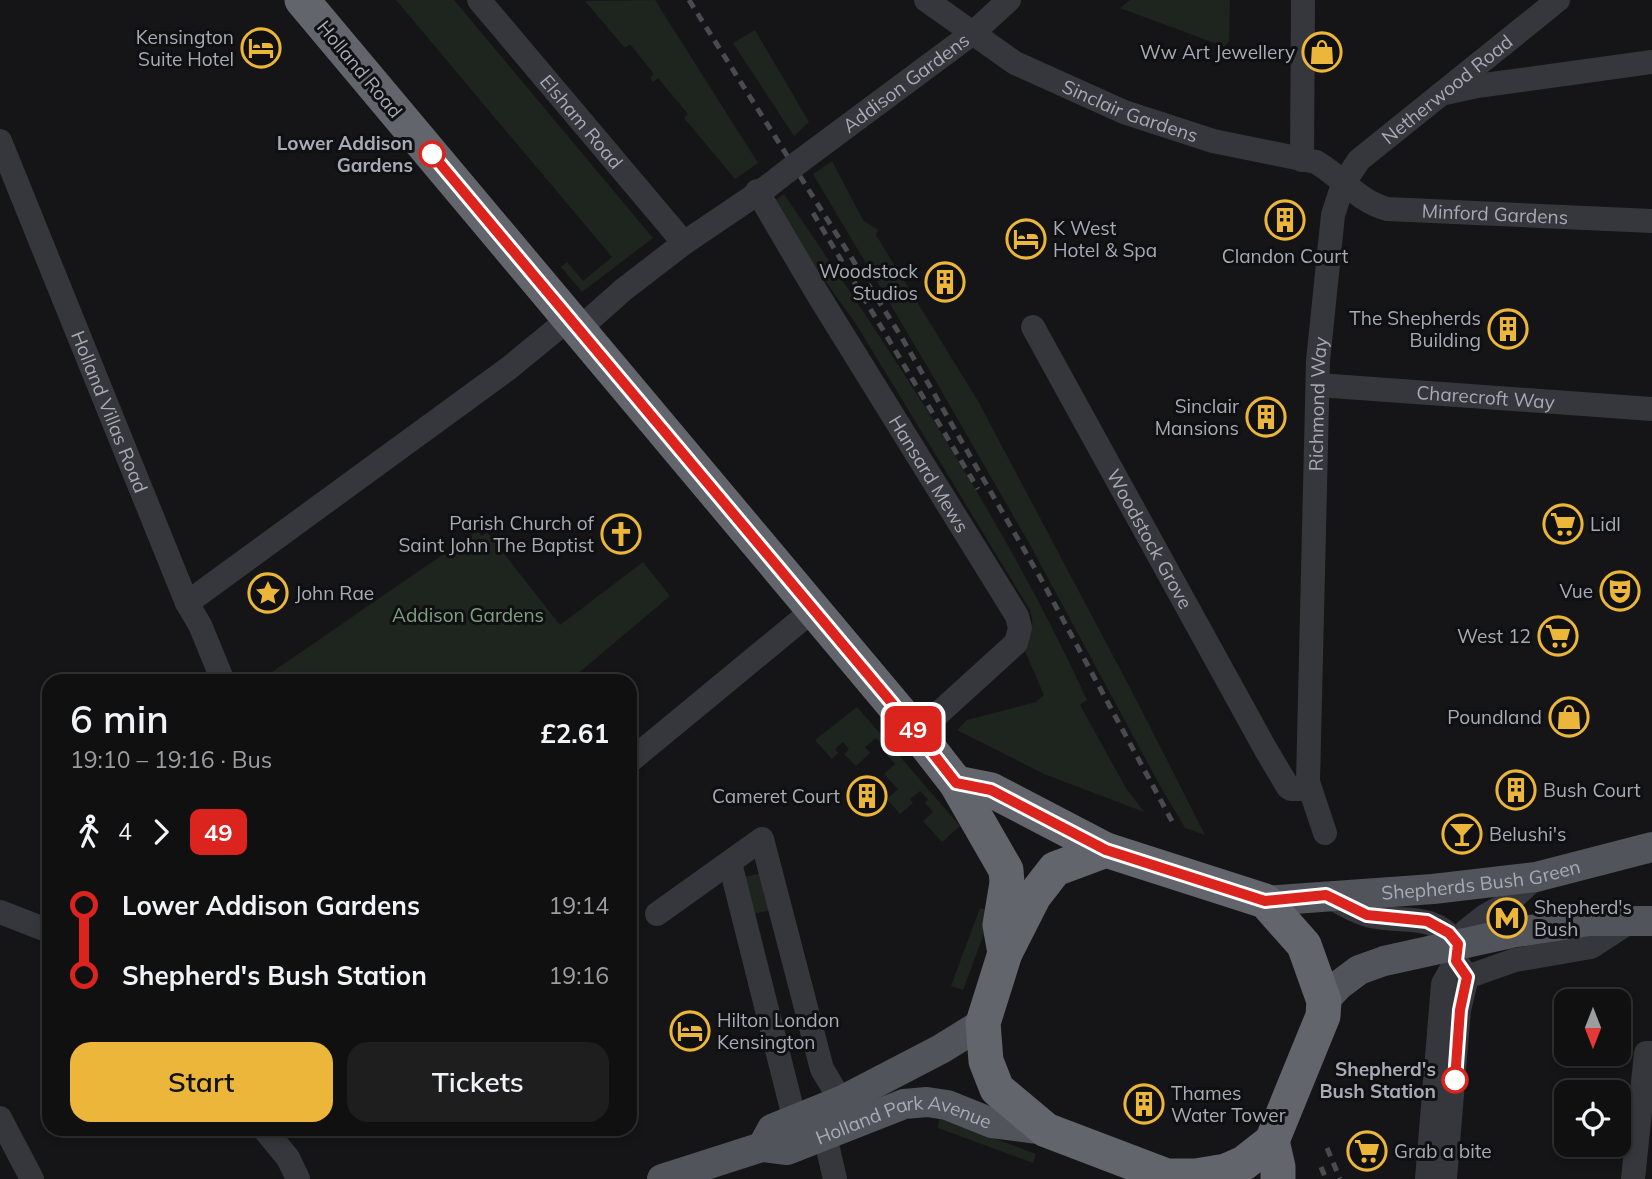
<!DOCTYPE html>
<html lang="en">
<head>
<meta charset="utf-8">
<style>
  body { margin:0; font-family:Mulish,sans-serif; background:#1e1e1f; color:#f1f3f6; height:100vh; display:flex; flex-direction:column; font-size:26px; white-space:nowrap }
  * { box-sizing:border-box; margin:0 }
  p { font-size:23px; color:#9c9d9f }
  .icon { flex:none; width:38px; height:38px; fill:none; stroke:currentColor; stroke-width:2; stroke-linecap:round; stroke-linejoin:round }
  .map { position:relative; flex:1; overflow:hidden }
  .sheet { position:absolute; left:42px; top:674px; width:595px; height:462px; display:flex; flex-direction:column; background:#101011; border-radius:21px; box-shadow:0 4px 10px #0003,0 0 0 2px #303031 }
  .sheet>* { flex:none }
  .badge { padding:0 14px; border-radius:10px; font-size:24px; line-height:46px }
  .needle { width:46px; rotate:180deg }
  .buttons { position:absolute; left:1554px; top:989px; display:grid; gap:14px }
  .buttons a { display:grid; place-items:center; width:77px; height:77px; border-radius:14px; background:#101011; box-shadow:0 4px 10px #0003,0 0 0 2px #303031; font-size:35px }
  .map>.badge { position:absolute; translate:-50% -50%; box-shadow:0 0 0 4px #fff }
  .legs { display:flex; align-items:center; gap:10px; height:77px; padding:0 28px; font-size:23px }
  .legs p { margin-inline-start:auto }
  .summary { display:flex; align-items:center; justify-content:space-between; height:119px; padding:0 28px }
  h1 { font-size:38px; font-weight:600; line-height:52px }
  .cta { display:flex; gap:14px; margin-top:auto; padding:14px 28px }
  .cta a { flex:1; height:80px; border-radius:21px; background:#ebb639; color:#111; font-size:28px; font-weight:600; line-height:80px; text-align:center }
  .cta a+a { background:#1e1e1f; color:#f1f3f6 }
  ul { padding:0 28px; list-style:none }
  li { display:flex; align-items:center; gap:24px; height:70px; font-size:26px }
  li i { display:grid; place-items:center; width:10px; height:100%; margin:0 9px; background:currentColor }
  li i::after { content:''; width:18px; height:18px; margin:-9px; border:5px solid; border-radius:50%; background:#101011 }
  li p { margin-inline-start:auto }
  li:first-child i { background:linear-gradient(#0000 50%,currentColor 0) }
  li:last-child i { background:linear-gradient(currentColor 50%,#0000 0) }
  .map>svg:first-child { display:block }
  .green { fill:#1d251e }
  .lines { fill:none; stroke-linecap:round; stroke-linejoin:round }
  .minor { stroke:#36373c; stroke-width:24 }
  .major { stroke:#52545b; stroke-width:30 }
  .highway { stroke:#62656c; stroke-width:35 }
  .rail { stroke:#494b51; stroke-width:5; stroke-dasharray:9 7; stroke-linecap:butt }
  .minor-bridge { stroke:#36373c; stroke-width:24 }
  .line-1-casing { stroke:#fff; stroke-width:16 }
  .line-1 { stroke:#dc241f; stroke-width:10 }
  .stop-1-dot { fill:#fff; stroke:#dc241f; stroke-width:3.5 }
  .labels { text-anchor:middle; stroke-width:6; stroke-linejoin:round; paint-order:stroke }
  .poi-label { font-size:19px; fill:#a7abb6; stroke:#101012; text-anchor:end }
  .street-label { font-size:19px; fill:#a7abb6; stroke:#101012 }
  .stop-label { font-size:19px; font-weight:bold; fill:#a7abb6; stroke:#101012; text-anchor:end }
  .park-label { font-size:19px; fill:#7fa182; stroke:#101012 }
</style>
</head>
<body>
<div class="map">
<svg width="1652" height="1179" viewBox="0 0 1652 1179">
  <rect width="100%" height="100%" fill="#151517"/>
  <g class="green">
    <polygon points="396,0 454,0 653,238 582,292 561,267 567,262 583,281 612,257"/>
    <polygon points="655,0 758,163 735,179 684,118 688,114 658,78 653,82 650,78 654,74 630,44 625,48 585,1"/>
    <polygon points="1130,0 1230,0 1229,41 1225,47 1120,8"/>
    <polygon points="755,30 809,122 794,136 733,43"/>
    <polygon points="832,161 863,220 878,230 876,235 978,401 1137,701 1205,835 1185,828 1159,784 1029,543 934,378 813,174"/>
    <path d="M784,194c110,162 221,327 303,506l-7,5 46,83 18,24 -100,-38 -87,-44 10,-10 69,-18 8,-7 -20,-46c7,-15 11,-22 6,-39l-174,-286 -86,-120z"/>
    <polygon points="477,531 482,536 487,532 560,625 643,562 670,596 569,681 259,681"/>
    <polygon points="857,707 960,826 942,842 923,821 933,812 925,803 928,799 920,791 910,799 913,803 900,814 887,799 898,789 884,774 895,764 885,753 888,750 876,738 865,747 870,753 856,766 844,754 849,749 843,742 835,749 838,753 832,759 815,740"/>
    <polygon points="762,873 771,910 753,914 744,877"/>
    <polygon points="980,908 992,912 963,990 951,986"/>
    <polygon points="939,1118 1036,1154 1033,1163 938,1128"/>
  </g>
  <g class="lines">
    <g class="minor">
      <path id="s1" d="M479,0l205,243"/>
      <path id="s2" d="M926,0l89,63 109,49 89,29 103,21c26,15 40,38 71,47l265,12"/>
      <polyline points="1445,93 1477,86 1652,62"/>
      <path id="s3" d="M0,141l187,462 13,22 23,56"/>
      <polyline points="1302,160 1303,0"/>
      <path id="s4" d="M799,162l175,-130 35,-32"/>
      <path id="s5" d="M757,191l60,102 200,323 3,12 -4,15 -99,90"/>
      <path id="s6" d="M1033,327l233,423 22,37 3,2h18"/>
      <polyline points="579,329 623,290 684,243 767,187"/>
      <path id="s7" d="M1318,385l334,24"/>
      <polyline points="187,603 509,368 570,318"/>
      <polyline points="630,761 813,610"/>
      <path id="s8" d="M1325,833l-17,-51 10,-421 15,-146 10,-31 16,-24 199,-160"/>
      <polyline points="730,863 795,1121"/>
      <path d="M1327,895c12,7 26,16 40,20 36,10 62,-6 91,29"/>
      <polyline points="0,912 49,931"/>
      <polyline points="657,914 762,839 822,1069 841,1101"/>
      <polyline points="1467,977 1515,960 1591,947 1631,921"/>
      <polyline points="0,1118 32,1179"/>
      <polyline points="264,1129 288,1158 298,1179"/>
      <polyline points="825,1136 835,1179"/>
      <polyline points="1427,1179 1443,984 1456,961 1458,944 1466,931 1485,916 1508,903 1536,877"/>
      <polyline points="1445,1179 1459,1010 1467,977 1456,961"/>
      <polyline points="1633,1179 1646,1053 1652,1053"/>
    </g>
    <g class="major">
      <path id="s9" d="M1265,901l168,-12 103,-12 116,-30"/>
      <polyline points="1324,1001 1339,985 1359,970 1384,961 1511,933 1589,921 1652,921"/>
      <polyline points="762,1147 772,1129 841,1101 941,1049 983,1023"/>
      <path id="s10" d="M662,1179l100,-32 25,3 117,-46 23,-2 20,3 45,18 54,7"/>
    </g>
    <g class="highway">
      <polyline points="302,0 917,733 956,783 1006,870 1007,883 1000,925 1005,953"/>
      <polyline points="956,783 991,790 1106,850"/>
      <polygon points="1106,850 1265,901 1304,945 1324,1001 1323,1016 1272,1141 1244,1163 1226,1171 1196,1176 1167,1176 1046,1130 997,1089 986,1061 983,1023 1005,953 1034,896 1055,869"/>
      <polyline points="1272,1141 1278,1167 1278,1179"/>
    </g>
    <g class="rail">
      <polyline points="689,0 902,338 1041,579 1173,823"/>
      <polyline points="813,213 978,489"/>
      <polyline points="1327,1148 1340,1179"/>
      <polyline points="1321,1167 1326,1179"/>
    </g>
    <polyline class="minor-bridge" points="767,187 799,162"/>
  </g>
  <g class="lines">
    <g class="line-1-casing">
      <polyline id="line-1" points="432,154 917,733 956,783 991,790 1106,850 1265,901 1326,895 1367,915 1427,921 1449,933 1458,944 1456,961 1467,977 1460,1010 1455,1080"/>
    </g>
    <use href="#line-1" class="line-1"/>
  </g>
  <defs>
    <g id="hotel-ring" transform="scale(2.0125)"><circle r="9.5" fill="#101012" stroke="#ebb639" stroke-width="1.5"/><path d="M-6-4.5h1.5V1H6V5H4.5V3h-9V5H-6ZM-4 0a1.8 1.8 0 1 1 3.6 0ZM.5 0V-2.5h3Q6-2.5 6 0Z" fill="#ebb639"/></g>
    <g id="shop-ring" transform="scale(2.0125)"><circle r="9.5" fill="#101012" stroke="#ebb639" stroke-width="1.5"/><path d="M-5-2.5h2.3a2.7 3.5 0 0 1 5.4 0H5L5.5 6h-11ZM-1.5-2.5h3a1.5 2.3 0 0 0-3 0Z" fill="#ebb639"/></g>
    <g id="building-ring" transform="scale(2.0125)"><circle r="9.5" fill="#101012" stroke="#ebb639" stroke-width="1.5"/><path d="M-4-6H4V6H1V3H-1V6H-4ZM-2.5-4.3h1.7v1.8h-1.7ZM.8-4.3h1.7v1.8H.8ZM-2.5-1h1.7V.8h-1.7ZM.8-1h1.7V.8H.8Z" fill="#ebb639"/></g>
    <g id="supermarket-ring" transform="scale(2.0125)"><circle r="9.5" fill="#101012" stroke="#ebb639" stroke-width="1.5"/><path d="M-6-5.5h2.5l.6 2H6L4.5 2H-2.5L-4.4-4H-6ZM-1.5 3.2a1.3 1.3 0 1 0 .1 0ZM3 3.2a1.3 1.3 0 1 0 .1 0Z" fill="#ebb639"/></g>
    <g id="church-ring" transform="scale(2.0125)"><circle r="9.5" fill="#101012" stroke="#ebb639" stroke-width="1.5"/><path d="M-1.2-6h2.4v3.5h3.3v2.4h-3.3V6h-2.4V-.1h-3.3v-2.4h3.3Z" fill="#ebb639"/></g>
    <g id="theatre-ring" transform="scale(2.0125)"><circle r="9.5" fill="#101012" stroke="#ebb639" stroke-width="1.5"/><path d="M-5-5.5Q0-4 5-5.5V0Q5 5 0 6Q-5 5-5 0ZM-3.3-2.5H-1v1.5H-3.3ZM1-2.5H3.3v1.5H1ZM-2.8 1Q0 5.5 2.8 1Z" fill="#ebb639"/></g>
    <g id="sight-ring" transform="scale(2.0125)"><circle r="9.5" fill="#101012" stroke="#ebb639" stroke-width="1.5"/><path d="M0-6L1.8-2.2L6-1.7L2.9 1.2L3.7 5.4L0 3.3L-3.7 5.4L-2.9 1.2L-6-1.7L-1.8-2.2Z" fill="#ebb639"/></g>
    <g id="bar-ring" transform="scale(2.0125)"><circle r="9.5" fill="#101012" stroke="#ebb639" stroke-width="1.5"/><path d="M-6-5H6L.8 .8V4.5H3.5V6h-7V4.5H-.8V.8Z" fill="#ebb639"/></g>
    <g id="metro-ring" transform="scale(2.0125)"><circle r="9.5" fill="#101012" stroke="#ebb639" stroke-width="1.5"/><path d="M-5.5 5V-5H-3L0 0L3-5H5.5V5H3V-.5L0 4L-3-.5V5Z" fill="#ebb639"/></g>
  </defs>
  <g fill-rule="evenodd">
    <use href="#hotel-ring" x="261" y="48"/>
    <use href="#shop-ring" x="1322" y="52"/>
    <use href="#building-ring" x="1285" y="220"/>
    <use href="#hotel-ring" x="1026" y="239"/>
    <use href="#building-ring" x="945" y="282"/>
    <use href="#building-ring" x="1508" y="329"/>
    <use href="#building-ring" x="1266" y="417"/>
    <use href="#supermarket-ring" x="1563" y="524"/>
    <use href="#church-ring" x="621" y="534"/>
    <use href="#theatre-ring" x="1620" y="591"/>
    <use href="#sight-ring" x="268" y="593"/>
    <use href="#supermarket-ring" x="1558" y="636"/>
    <use href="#shop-ring" x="1569" y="717"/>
    <use href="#building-ring" x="1516" y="790"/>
    <use href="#building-ring" x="867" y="796"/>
    <use href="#bar-ring" x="1462" y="834"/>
    <use href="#metro-ring" x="1507" y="918"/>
    <use href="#hotel-ring" x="690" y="1031"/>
    <use href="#building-ring" x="1144" y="1104"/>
    <use href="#supermarket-ring" x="1367" y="1151"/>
  </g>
  <g class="stop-1-dot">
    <circle cx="432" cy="154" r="12"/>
    <circle cx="1455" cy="1080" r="12"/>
  </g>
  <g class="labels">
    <g class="poi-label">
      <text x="234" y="44">Kensington<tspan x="234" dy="22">Suite Hotel</tspan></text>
      <text x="1295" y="59">Ww Art Jewellery</text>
      <text x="1053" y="235" text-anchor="start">K West<tspan x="1053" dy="22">Hotel &amp; Spa</tspan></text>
      <text x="1285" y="263" text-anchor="middle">Clandon Court</text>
      <text x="918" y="278">Woodstock<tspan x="918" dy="22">Studios</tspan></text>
      <text x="1481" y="325">The Shepherds<tspan x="1481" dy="22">Building</tspan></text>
      <text x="1239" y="413">Sinclair<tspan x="1239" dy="22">Mansions</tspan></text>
      <text x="594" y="530">Parish Church of<tspan x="594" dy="22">Saint John The Baptist</tspan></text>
      <text x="1590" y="531" text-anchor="start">Lidl</text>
      <text x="1593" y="598">Vue</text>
      <text x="295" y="600" text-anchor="start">John Rae</text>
      <text x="1531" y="643">West 12</text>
      <text x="1542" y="724">Poundland</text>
      <text x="1543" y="797" text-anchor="start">Bush Court</text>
      <text x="840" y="803">Cameret Court</text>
      <text x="1489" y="841" text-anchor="start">Belushi's</text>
      <text x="1534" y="914" text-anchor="start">Shepherd's<tspan x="1534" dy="22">Bush</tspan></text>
      <text x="717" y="1027" text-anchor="start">Hilton London<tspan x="717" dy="22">Kensington</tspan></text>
      <text x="1171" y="1100" text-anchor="start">Thames<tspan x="1171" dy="22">Water Tower</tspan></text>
      <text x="1394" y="1158" text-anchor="start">Grab a bite</text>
    </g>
    <g class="street-label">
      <text transform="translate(360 69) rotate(50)" y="7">Holland Road</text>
      <text dy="7" stroke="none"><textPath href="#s4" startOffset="133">Addison Gardens</textPath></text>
      <text dy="7" stroke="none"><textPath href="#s8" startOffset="796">Netherwood Road</textPath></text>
      <text dy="7" stroke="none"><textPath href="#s2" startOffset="234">Sinclair Gardens</textPath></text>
      <text dy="7" stroke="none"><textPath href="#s1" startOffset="159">Elsham Road</textPath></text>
      <text dy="7" stroke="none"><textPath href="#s2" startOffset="621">Minford Gardens</textPath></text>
      <text dy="7" stroke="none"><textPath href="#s7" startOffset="168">Charecroft Way</textPath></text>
      <text dy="7" stroke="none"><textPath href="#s8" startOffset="432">Richmond Way</textPath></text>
      <text dy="7" stroke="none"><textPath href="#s3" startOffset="292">Holland Villas Road</textPath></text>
      <text dy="7" stroke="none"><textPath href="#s5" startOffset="331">Hansard Mews</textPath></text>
      <text dy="7" stroke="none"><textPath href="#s6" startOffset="242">Woodstock Grove</textPath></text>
      <text dy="7" stroke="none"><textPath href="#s9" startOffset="217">Shepherds Bush Green</textPath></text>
      <text dy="7" stroke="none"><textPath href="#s10" startOffset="254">Holland Park Avenue</textPath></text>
    </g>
    <g class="stop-label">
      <text x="413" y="150">Lower Addison<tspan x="413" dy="22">Gardens</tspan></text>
      <text x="1436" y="1076">Shepherd's<tspan x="1436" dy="22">Bush Station</tspan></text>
    </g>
    <g class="park-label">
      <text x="468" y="622">Addison Gardens</text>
    </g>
  </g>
</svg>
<div class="buttons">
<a><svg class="needle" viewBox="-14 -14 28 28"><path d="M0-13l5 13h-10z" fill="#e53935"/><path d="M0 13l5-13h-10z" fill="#9c9d9f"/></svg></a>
<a><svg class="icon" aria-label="locate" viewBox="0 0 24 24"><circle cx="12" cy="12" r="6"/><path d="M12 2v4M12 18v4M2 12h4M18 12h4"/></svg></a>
</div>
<b class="badge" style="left:913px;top:729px;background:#dc241f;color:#fff">49</b>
<section class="sheet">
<div class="summary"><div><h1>6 min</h1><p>19:10 – 19:16 · Bus</p></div><b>£2.61</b></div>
<div class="legs"><svg class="icon" aria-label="walk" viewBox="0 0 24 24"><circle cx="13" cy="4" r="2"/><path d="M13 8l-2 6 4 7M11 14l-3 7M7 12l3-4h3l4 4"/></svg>4<svg class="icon" aria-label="forward" viewBox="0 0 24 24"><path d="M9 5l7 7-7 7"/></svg><b class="badge" style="background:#dc241f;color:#fff">49</b></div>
<ul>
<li><i style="color:#dc241f"></i><b>Lower Addison Gardens</b><p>19:14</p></li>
<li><i style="color:#dc241f"></i><b>Shepherd's Bush Station</b><p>19:16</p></li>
</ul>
<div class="cta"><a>Start</a><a>Tickets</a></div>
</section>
</div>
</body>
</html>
